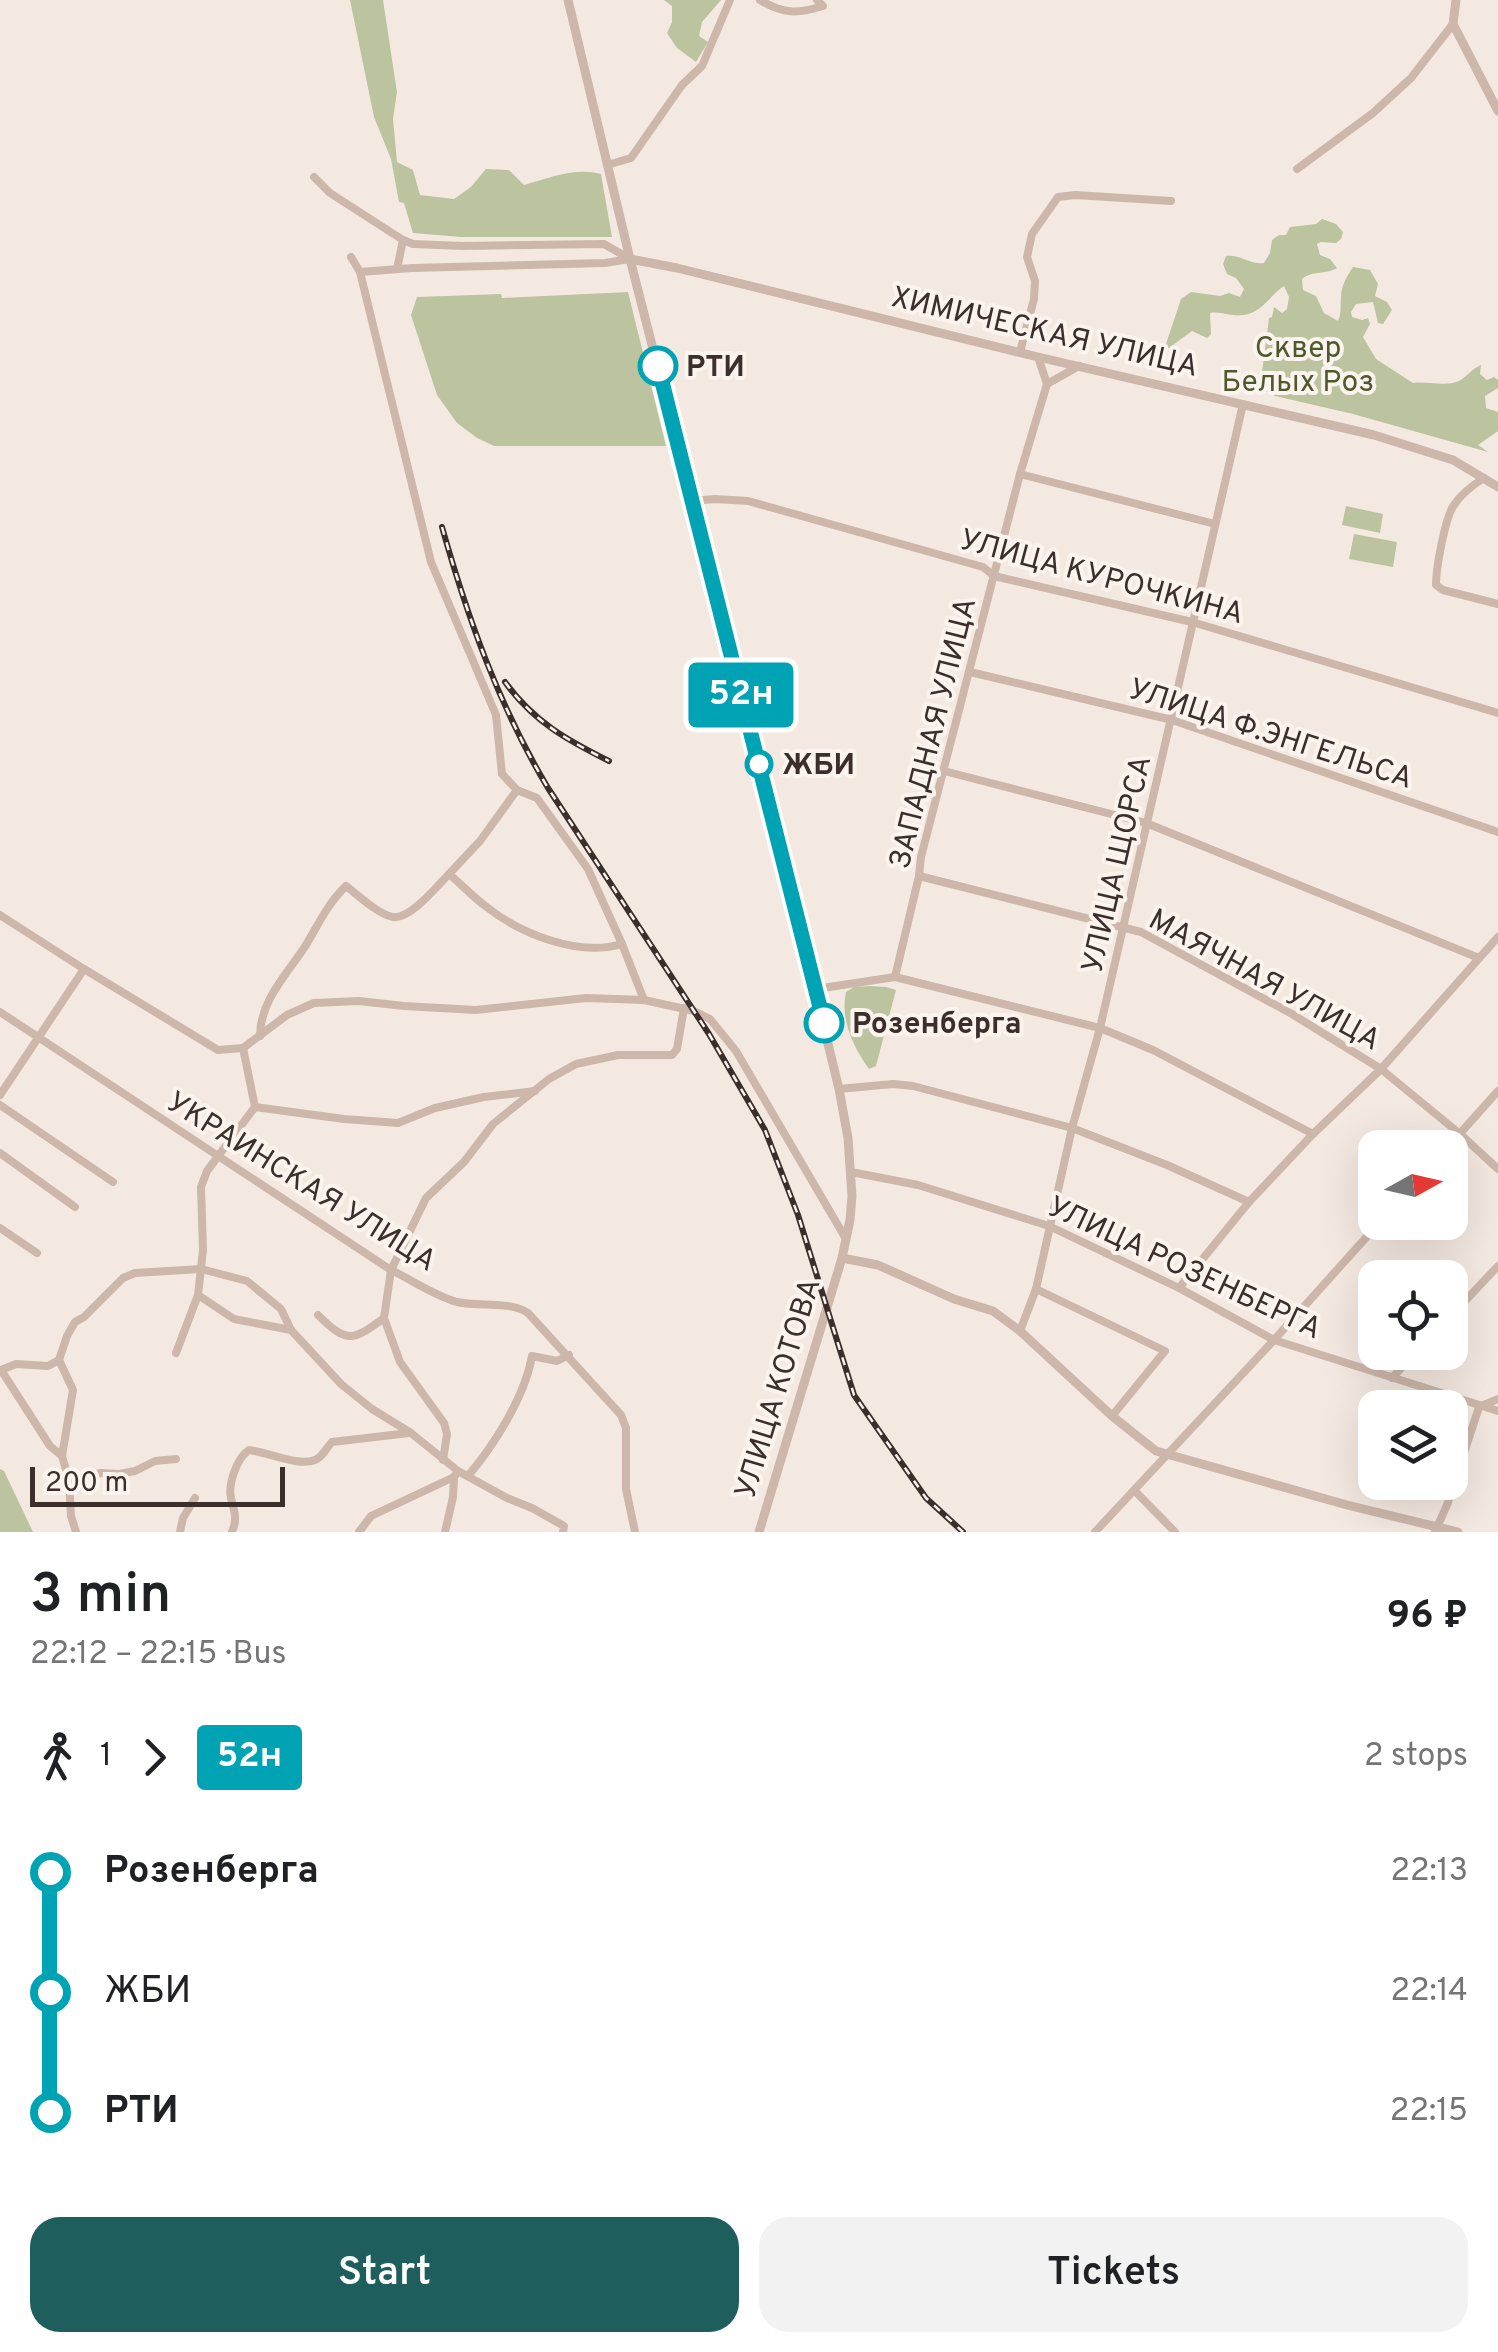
<!DOCTYPE html>
<html lang="en">
<head>
<meta charset="utf-8">
<style>
  body { margin:0; font-family:Overpass,sans-serif; background:#f2f2f2; color:#202124; height:100vh; display:flex; flex-direction:column; font-size:38px; white-space:nowrap }
  * { box-sizing:border-box; margin:0 }
  p { font-size:32px; color:#757577 }
  .icon { flex:none; width:55px; height:55px; fill:none; stroke:currentColor; stroke-width:2; stroke-linecap:round; stroke-linejoin:round }
  .map { position:relative; height:1532px; overflow:hidden }
  .sheet { display:flex; flex-direction:column; background:#fff; flex:1 }
  .sheet>* { flex:none }
  .badge { padding:0 20px; border-radius:8px; font-size:35px; line-height:65px }
  .needle { width:65px; rotate:82deg }
  .tools { position:absolute; left:1358px; top:1130px; display:grid; gap:20px }
  .tools a { display:grid; place-items:center; width:110px; height:110px; border-radius:20px; background:#fff; box-shadow:0 10px 40px #0002; font-size:50px }
  .scale { position:absolute; left:30px; bottom:25px; width:255px; box-sizing:border-box; padding-left:10px; border:5px solid #3b2e2b; border-top:0; font-size:28px; line-height:35px; white-space:nowrap; color:#3b2e2b; -webkit-text-stroke:8px #fbf3ed; paint-order:stroke }
  .map>.badge { position:absolute; translate:-50% -50%; box-shadow:0 0 0 5px #fff }
  .legs { display:flex; align-items:center; gap:15px; height:110px; padding:0 30px; font-size:32px }
  .legs p { margin-inline-start:auto }
  .overview { display:flex; align-items:center; justify-content:space-between; height:170px; padding:0 30px }
  h1 { font-size:55px; font-weight:600; line-height:75px }
  .action { display:flex; gap:20px; margin-top:auto; padding:20px 30px }
  .action a { flex:1; height:115px; border-radius:30px; background:#1e5e5c; color:#fff; font-size:40px; font-weight:600; line-height:115px; text-align:center }
  .action a+a { background:#f2f2f2; color:#202124 }
  ul { padding:0 30px; list-style:none }
  li { display:flex; align-items:center; gap:35px; height:120px; font-size:38px }
  li i { display:grid; place-items:center; width:15px; height:100%; margin:0 12px; background:currentColor }
  li i::after { content:''; width:25px; height:25px; margin:-12px; border:8px solid; border-radius:50%; background:#fff }
  li p { margin-inline-start:auto }
  li:first-child i { background:linear-gradient(#0000 50%,currentColor 0) }
  li:last-child i { background:linear-gradient(currentColor 50%,#0000 0) }
  .map>svg:first-child { display:block }
  .green { fill:#bbc49f }
  .lines { fill:none; stroke-linecap:round; stroke-linejoin:round }
  .minor { stroke:#cdb7ab; stroke-width:8 }
  .tertiary { stroke:#cdb7ab; stroke-width:9 }
  .rail-casing { stroke:#3b2e2b; stroke-width:6 }
  .rail { stroke:#fbf3ed; stroke-width:2.5; stroke-dasharray:8; stroke-linecap:butt }
  .line-1-casing { stroke:#fff; stroke-width:22 }
  .line-1 { stroke:#00a3b4; stroke-width:15 }
  .stop-1-dot { fill:#fff; stroke:#00a3b4; stroke-width:5 }
  .labels { text-anchor:middle; stroke-width:8; stroke-linejoin:round; paint-order:stroke }
  .street-label { font-size:30px; fill:#3b2e2b; stroke:#fbf3ed }
  .park-label { font-size:30px; fill:#4e5a2d; stroke:#fbf3ed }
  .stop-label { font-size:30px; font-weight:bold; fill:#3b2e2b; stroke:#fbf3ed; text-anchor:start }
</style>
</head>
<body>
<div class="map">
<svg width="1498" height="1532" viewBox="0 0 1498 1532">
  <rect width="100%" height="100%" fill="#f4e9e0"/>
  <g class="green">
    <path d="M350,0h33l14,92 -4,27 4,43 16,8 7,25 34,4 17,-12 15,-18 23,1 15,15c25,-7 51,-18 77,-11l11,63h-151l-48,-4 -9,-30 -5,-1 -8,-43 -17,-42z"/>
    <polygon points="664,0 721,0 702,22 699,36 708,42 696,62 677,48 667,33 672,22 672,6"/>
    <path d="M1322,219l14,5 7,8 -2,7 -5,4 -15,-1 -4,2 3,11 10,4 7,9c-11,7 -24,2 -35,11l1,11 13,6 8,17 14,8c4,-9 2,-13 3,-24 0,-11 6,-21 12,-30l17,3 8,14 -3,12 12,6 5,8 -9,14 -5,-1 -5,-21 -17,2 -5,8 1,5 10,3 6,-2 2,6 -7,13 13,22 37,24c14,-2 33,4 46,-2 9,-5 12,-12 22,-16l-1,9 7,6 7,-3 4,3v8l-13,8 1,12 12,4v19l-20,14 10,7 -135,-38 -78,-18 -15,-8 9,-70 3,-1 2,-10 8,6 5,-4 2,-12 -5,-11c-14,9 -22,27 -41,29 -11,2 -22,-4 -33,-2l1,21 -4,4 -15,-7 -23,17 -4,-1 16,-48 10,-7 29,4 9,-3 11,4 4,-8 -8,-11 -9,-4 -4,-10 3,-8c15,-2 23,9 38,7l6,-10 2,-13 7,-5h7l4,-8 26,-3z"/>
    <polygon points="628,292 666,446 494,446 477,438 457,423 437,395 411,315 417,297 501,294 502,298"/>
    <polygon points="1346,506 1383,514 1380,533 1342,525"/>
    <polygon points="1354,534 1397,542 1393,567 1349,559"/>
    <path d="M870,986l16,1 10,3 -20,76 -7,3c-16,-22 -29,-50 -23,-77l8,-5z"/>
    <polygon points="0,1469 4,1471 33,1532 0,1532"/>
  </g>
  <g class="lines">
    <g class="minor">
      <path d="M760,0c23,14 37,14 63,6l-6,-6"/>
      <polyline points="607,165 631,158 682,85 702,66 730,0"/>
      <polyline points="1297,169 1373,113 1411,78 1453,24"/>
      <polyline points="314,177 330,193 403,240 413,244 462,246 604,244 630,259"/>
      <polyline points="351,257 360,272 431,562 496,715 502,774 517,790 537,798 588,869 622,944 644,1000"/>
      <polyline points="397,269 403,240"/>
      <polyline points="360,272 412,268 605,263 630,259"/>
      <polyline points="1020,352 1034,299 1035,281 1027,257 1032,234 1058,197 1075,195 1171,201"/>
      <polyline points="1038,357 1047,384 1079,366"/>
      <polyline points="1020,474 1215,524"/>
      <path d="M1484,478c-11,7 -23,16 -30,27 -9,12 -18,64 -18,80l7,5 55,14"/>
      <polyline points="692,501 715,499 748,501 983,567 994,576 1192,622 1498,713"/>
      <polyline points="970,672 1172,720 1498,832"/>
      <polyline points="944,771 1146,823 1479,958"/>
      <path d="M517,790l-37,51 -31,33c12,10 23,22 35,31 36,29 94,52 138,39"/>
      <polyline points="919,876 1141,932 1292,1014 1381,1069 1460,1134 1498,1169"/>
      <polyline points="0,915 84,969 218,1050 243,1048 287,1015 314,1003 359,1001 404,1006 476,1010 586,998 644,1000 694,1011 710,1019 736,1051 846,1239"/>
      <polyline points="895,977 919,876 921,857 1020,474 1047,384"/>
      <polyline points="816,989 895,977 1100,1028 1153,1050 1313,1134"/>
      <path d="M0,1012l391,258c21,10 44,26 66,32 23,5 54,-1 71,11l93,102 5,13v61l9,43"/>
      <path d="M260,1036c0,-36 28,-63 46,-91 12,-20 22,-42 40,-59 12,9 33,29 47,31 17,3 45,-32 56,-43"/>
      <polyline points="839,1089 893,1084 913,1086 1072,1128 1167,1165 1249,1202"/>
      <polyline points="0,1095 84,969"/>
      <polyline points="0,1105 113,1182"/>
      <polyline points="255,1107 344,1119 398,1123 435,1108 484,1097 535,1091"/>
      <polyline points="1447,1148 1498,1091"/>
      <polyline points="0,1153 75,1207"/>
      <polyline points="851,1172 918,1185 1049,1226 1179,1288 1274,1340 1498,1411"/>
      <polyline points="0,1228 37,1253"/>
      <polyline points="1179,1288 1249,1202 1313,1134 1381,1069 1498,937"/>
      <polyline points="1036,1289 1165,1351 1112,1416"/>
      <polyline points="198,1295 234,1319 291,1330"/>
      <path d="M318,1315c29,29 35,26 66,3l7,-48 35,-72 38,-36 29,-38 56,-45 27,-15 42,-9h54l5,-6 7,-41"/>
      <polyline points="1450,1317 1498,1266"/>
      <polyline points="384,1318 400,1362 444,1423 447,1434 443,1460"/>
      <polyline points="1020,1331 1036,1289 1072,1128 1100,1028 1243,404"/>
      <polyline points="176,1353 198,1295 203,1250 201,1187 207,1171 255,1107 243,1048"/>
      <polyline points="59,1360 48,1366 16,1364 1,1370 50,1446 62,1456"/>
      <polyline points="1392,1378 1416,1352"/>
      <path d="M468,1476c27,-32 57,-80 64,-120l25,5 12,-6"/>
      <polyline points="69,1480 101,1473 119,1474 135,1471 155,1461 176,1459"/>
      <polyline points="1135,1491 1175,1532"/>
      <polyline points="76,1532 71,1516 69,1480 62,1456 73,1390 59,1360 67,1336 75,1322 84,1317 123,1278 135,1273 201,1269 247,1281 281,1309 291,1330 341,1384 372,1409 411,1433 458,1471 507,1498 532,1508 564,1526 563,1532"/>
      <polyline points="180,1532 183,1518 195,1498"/>
      <path d="M232,1532c6,-14 2,-21 -1,-34 -3,-15 6,-40 18,-48 18,2 50,17 66,10 8,-3 11,-12 17,-18l77,-9"/>
      <polyline points="359,1532 371,1516 454,1477 458,1471"/>
      <polyline points="445,1532 453,1497 454,1477"/>
      <polyline points="1095,1532 1274,1340 1380,1222"/>
      <polyline points="1435,1532 1447,1505 1479,1407 1498,1399"/>
    </g>
    <g class="tertiary">
      <polyline points="568,0 630,259 776,830 839,1089 848,1138 852,1196 850,1220 842,1258 759,1532"/>
      <polyline points="1456,0 1453,24 1498,111"/>
      <polyline points="630,259 677,268 1038,357 1374,435 1453,460 1498,487"/>
      <polyline points="842,1258 878,1265 954,1299 993,1311 1020,1331 1112,1416 1156,1451 1347,1505 1458,1532"/>
    </g>
    <g class="rail-casing">
      <g id="rail">
        <path d="M442,527c26,92 57,179 106,261l161,246 56,96 33,85 56,180 72,103 37,34"/>
        <path d="M505,682c29,40 62,58 104,79"/>
      </g>
    </g>
    <use href="#rail" class="rail"/>
  </g>
  <g class="lines">
    <g class="line-1-casing">
      <polyline id="line-1" points="658,366 824,1023"/>
    </g>
    <use href="#line-1" class="line-1"/>
  </g>
  <g class="stop-1-dot">
    <circle cx="658" cy="366" r="18"/>
    <circle cx="759" cy="764" r="12"/>
    <circle cx="824" cy="1023" r="18"/>
  </g>
  <g class="labels">
    <g class="street-label">
      <text transform="translate(1045 331) rotate(13)" y="10">ХИМИЧЕСКАЯ УЛИЦА</text>
      <text transform="translate(1102 576) rotate(15)" y="10">УЛИЦА КУРОЧКИНА</text>
      <text transform="translate(932 733) rotate(-76)" y="10">ЗАПАДНАЯ УЛИЦА</text>
      <text transform="translate(1271 733) rotate(18)" y="10">УЛИЦА Ф.ЭНГЕЛЬСА</text>
      <text transform="translate(1116 864) rotate(-77)" y="10">УЛИЦА ЩОРСА</text>
      <text transform="translate(1265 979) rotate(29)" y="10">МАЯЧНАЯ УЛИЦА</text>
      <text transform="translate(302 1181) rotate(32)" y="10">УКРАИНСКАЯ УЛИЦА</text>
      <text transform="translate(1185 1267) rotate(25)" y="10">УЛИЦА РОЗЕНБЕРГА</text>
      <text transform="translate(777 1388) rotate(-73)" y="10">УЛИЦА КОТОВА</text>
    </g>
    <g class="park-label">
      <text x="1298" y="357">Сквер<tspan x="1298" dy="34">Белых Роз</tspan></text>
    </g>
    <g class="stop-label">
      <text x="686" y="376">РТИ</text>
      <text x="782" y="774">ЖБИ</text>
      <text x="852" y="1033">Розенберга</text>
    </g>
  </g>
</svg>
<div class="tools">
<a><svg class="needle" viewBox="-14 -14 28 28"><path d="M0-13l5 13h-10z" fill="#e53935"/><path d="M0 13l5-13h-10z" fill="#757577"/></svg></a>
<a><svg class="icon" aria-label="locate" viewBox="0 0 24 24"><circle cx="12" cy="12" r="6"/><path d="M12 2v4M12 18v4M2 12h4M18 12h4"/></svg></a>
<a><svg class="icon" aria-label="layers" viewBox="0 0 24 24"><path d="M12 4l9 5-9 5-9-5zM3 14l9 5 9-5"/></svg></a>
</div>
<div class="scale">200 m</div>
<b class="badge" style="left:741px;top:695px;background:#00a3b4;color:#fff">52н</b>
</div>
<section class="sheet">
<div class="overview"><div><h1>3 min</h1><p>22:12 – 22:15 · Bus</p></div><b>96 ₽</b></div>
<div class="legs"><svg class="icon" aria-label="walk" viewBox="0 0 24 24"><circle cx="13" cy="4" r="2"/><path d="M13 8l-2 6 4 7M11 14l-3 7M7 12l3-4h3l4 4"/></svg>1<svg class="icon" aria-label="forward" viewBox="0 0 24 24"><path d="M9 5l7 7-7 7"/></svg><b class="badge" style="background:#00a3b4;color:#fff">52н</b><p>2 stops</p></div>
<ul>
<li><i style="color:#00a3b4"></i><b>Розенберга</b><p>22:13</p></li>
<li><i style="color:#00a3b4"></i><span>ЖБИ</span><p>22:14</p></li>
<li><i style="color:#00a3b4"></i><b>РТИ</b><p>22:15</p></li>
</ul>
<div class="action"><a>Start</a><a>Tickets</a></div>
</section>
</body>
</html>
